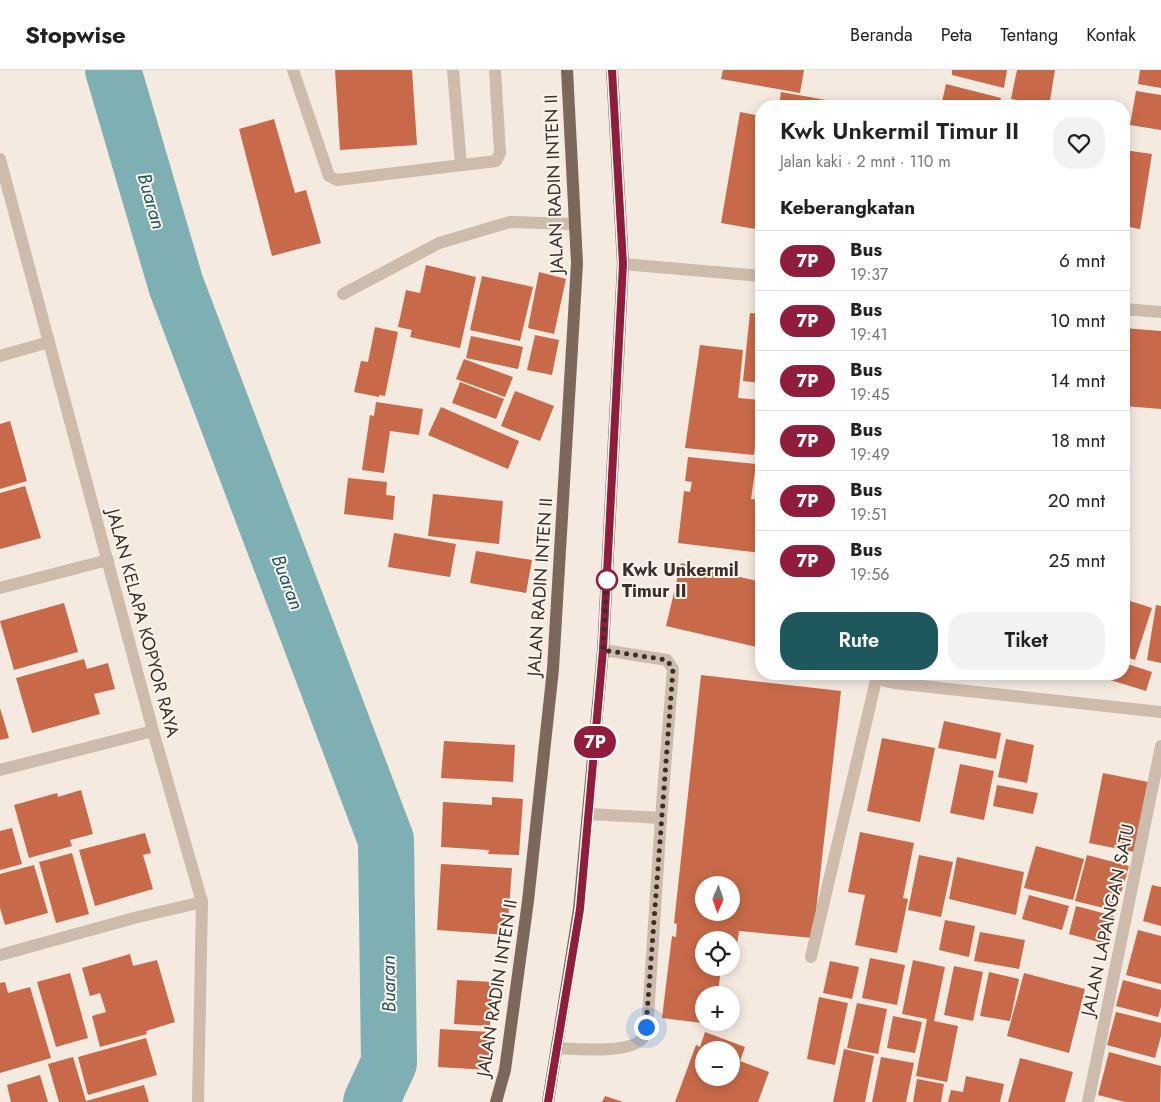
<!DOCTYPE html>
<html lang="id">
<head>
<meta charset="utf-8">
<style>
  body { margin:0; font-family:Jost,sans-serif; background:#f2f2f2; color:#222; height:100vh; display:flex; flex-direction:column; font-size:19px; white-space:nowrap }
  * { box-sizing:border-box; margin:0 }
  p { font-size:16px; color:#767676 }
  .icon { flex:none; width:28px; height:28px; fill:none; stroke:currentColor; stroke-width:2; stroke-linecap:round; stroke-linejoin:round }
  .map { position:relative; flex:1; overflow:hidden }
  .side { position:absolute; left:755px; top:30px; width:375px; height:580px; display:flex; flex-direction:column; background:#fff; border-radius:20px; box-shadow:0 2px 12px #0003 }
  .side>* { flex:none }
  .badge { padding:0 10px; border-radius:16px; font-size:18px; line-height:32px }
  .needle { width:32px; rotate:182deg }
  .tools { position:absolute; left:695px; top:806px; display:grid; gap:10px }
  .tools a { display:grid; place-items:center; width:45px; height:45px; border-radius:50%; background:#fff; box-shadow:0 2px 12px #0003; font-size:25px }
  .you { position:absolute; width:25px; height:25px; margin:-12px; border:4px solid #fff; border-radius:50%; background:#1a73e8; box-shadow:0 0 0 8px #1a73e833 }
  .map>.badge { position:absolute; translate:-50% -50%; box-shadow:0 0 0 2px #fff }
  h2 { padding:0 25px; font-size:19px; line-height:45px }
  .round { display:grid; place-items:center; flex:none; width:52px; height:52px; border-radius:20px; background:#f2f2f2 }
  .overview { display:flex; align-items:center; justify-content:space-between; height:85px; padding:0 25px }
  h1 { font-size:24px; font-weight:600; line-height:38px }
  .cta { display:flex; gap:10px; margin-top:auto; padding:10px 25px }
  .cta a { flex:1; height:58px; border-radius:20px; background:#1e585d; color:#fff; font-size:20px; font-weight:600; line-height:58px; text-align:center }
  .cta a+a { background:#f2f2f2; color:#222 }
  ul { padding:0; list-style:none }
  li { display:flex; align-items:center; gap:15px; height:60px; padding:0 25px; border-top:1px solid #e0e0e0 }
  li div { flex:1 }
  li b { display:block; font-size:19px }
  li em { font-style:normal }
  li .badge { min-width:55px; font-weight:700; text-align:center }
  header { display:flex; align-items:center; gap:30px; box-sizing:border-box; height:70px; padding:0 25px; background:#fff; border-bottom:1px solid #e0e0e0 }
  header strong { font-size:24px }
  nav { display:flex; gap:28px; margin-inline-start:auto; font-size:18px }
  .map>svg:first-child { display:block }
  .lines { fill:none; stroke-linecap:round; stroke-linejoin:round }
  .river { stroke:#7eafb2; stroke-width:56 }
  .building { fill:#c86a49; fill-rule:evenodd }
  .minor { stroke:#cdbbab; stroke-width:12 }
  .major { stroke:#7c675b; stroke-width:12 }
  .line-casing { stroke:#fff; stroke-width:11 }
  .line { stroke:#901d3c; stroke-width:8 }
  .walk { stroke:#3a2f2a; stroke-width:5; stroke-dasharray:0 9 }
  .stop-dot { fill:#fff; stroke:#901d3c; stroke-width:2.5 }
  .labels { text-anchor:middle; stroke-width:4; stroke-linejoin:round; paint-order:stroke }
  .street-label { font-size:18px; fill:#3a2f2a; stroke:#fbf4ed }
  .stop-label { font-size:18px; font-weight:bold; fill:#3a2f2a; stroke:#fbf4ed; text-anchor:start }
  .water-label { font-size:19px; font-style:italic; fill:#1e585d; stroke:#fbf4ed }
</style>
</head>
<body>
<header>
<strong>Stopwise</strong>
<nav><a>Beranda</a><a>Peta</a><a>Tentang</a><a>Kontak</a></nav>
</header>
<div class="map">
<svg width="1161" height="1032" viewBox="0 0 1161 1032">
  <rect width="100%" height="100%" fill="#f4eae0"/>
  <g class="lines">
    <polyline class="river" points="113,0 176,215 386,770 389,993 371,1032"/>
  </g>
  <g class="building">
    <polygon points="335,0 412,0 417,75 340,80"/>
    <polygon points="723,0 804,0 800,23 721,9"/>
    <polygon points="952,0 1007,0 1004,18 952,5"/>
    <polygon points="1017,0 1055,0 1049,36 1011,29"/>
    <polygon points="1140,0 1161,0 1161,18 1138,14"/>
    <polygon points="946,14 1001,28 999,36 941,36"/>
    <polygon points="1136,21 1161,25 1161,60 1130,55"/>
    <polygon points="781,22 832,31 831,36 779,36"/>
    <polygon points="740,42 761,46 761,160 721,153"/>
    <polygon points="274,49 295,123 306,120 321,173 272,186 239,59"/>
    <polygon points="1124,80 1152,84 1140,159 1124,156"/>
    <polygon points="426,195 476,207 460,278 410,267 412,260 398,257 406,220 420,223"/>
    <polygon points="539,202 566,209 554,264 528,258"/>
    <polygon points="482,206 533,217 520,271 470,260"/>
    <polygon points="750,243 761,244 761,313 743,311"/>
    <polygon points="375,257 398,262 385,326 379,325 379,327 354,322 361,291 368,292"/>
    <polygon points="1124,258 1161,261 1161,339 1124,336"/>
    <polygon points="535,265 559,270 552,305 527,300"/>
    <polygon points="471,266 523,277 518,299 466,288"/>
    <polygon points="700,275 743,280 738,328 760,330 754,385 685,378"/>
    <polygon points="464,289 513,307 505,327 456,309"/>
    <polygon points="460,312 504,329 496,349 452,333"/>
    <polygon points="515,321 554,336 540,371 501,356"/>
    <polygon points="376,332 423,339 419,365 390,361 384,403 362,400 370,345 374,346"/>
    <polygon points="441,337 519,371 508,399 428,365"/>
    <polygon points="10,351 27,411 0,419 0,354"/>
    <polygon points="688,387 756,394 751,429 761,430 761,483 678,473 684,421 690,422 692,412 685,411"/>
    <polygon points="348,408 387,412 386,425 395,426 393,450 344,444"/>
    <polygon points="25,416 41,468 0,479 0,423"/>
    <polygon points="433,424 503,431 499,474 428,466"/>
    <polygon points="394,463 456,474 450,507 388,497"/>
    <polygon points="476,481 532,490 526,523 470,513"/>
    <polygon points="681,493 761,512 761,578 666,556"/>
    <polygon points="1124,529 1152,538 1135,590 1124,586"/>
    <polygon points="64,533 78,582 14,600 0,551"/>
    <polygon points="1156,535 1161,536 1161,593 1147,590"/>
    <polygon points="84,589 87,599 108,593 115,619 94,624 100,644 32,663 16,608"/>
    <polygon points="1124,593 1152,602 1146,621 1107,609 1109,604 1124,604"/>
    <path d="M701,605l140,16 -28,247 -74,-7 -4,27h-4v-18h-27v28h17l-3,25 -13,-1 -1,3 -2,28 -40,-5 10,-82 4,1 1,-13 -3,-1zM704,815h27v27h-27z"/>
    <polygon points="0,638 9,668 0,670"/>
    <polygon points="944,651 1001,663 996,689 938,678"/>
    <polygon points="882,668 935,678 920,752 867,741"/>
    <polygon points="1006,669 1034,675 1027,713 998,707"/>
    <polygon points="444,671 515,675 513,712 441,708"/>
    <polygon points="960,694 994,701 984,750 950,743"/>
    <polygon points="1103,703 1148,712 1134,782 1089,773"/>
    <polygon points="997,715 1038,723 1033,744 993,736"/>
    <polygon points="81,720 93,764 70,770 72,776 29,788 14,735 57,723 58,727"/>
    <polygon points="492,727 523,729 519,785 488,784 489,780 441,777 443,732 492,735"/>
    <polygon points="12,758 22,794 0,800 0,761"/>
    <polygon points="860,762 914,773 903,828 908,829 897,883 855,875 865,825 848,822"/>
    <polygon points="145,763 151,783 143,785 153,819 95,836 79,780"/>
    <polygon points="1036,776 1084,789 1073,830 1024,818"/>
    <polygon points="72,783 89,844 56,853 39,792"/>
    <polygon points="919,785 953,792 941,847 908,840"/>
    <polygon points="1087,785 1129,796 1116,841 1075,831"/>
    <polygon points="957,787 1024,802 1016,845 949,829"/>
    <polygon points="441,794 512,798 507,865 437,860"/>
    <polygon points="34,795 48,843 5,855 0,838 0,804"/>
    <polygon points="1152,815 1161,817 1161,856 1143,851"/>
    <polygon points="1029,825 1069,836 1062,860 1022,849"/>
    <polygon points="1076,836 1114,846 1106,874 1069,864"/>
    <polygon points="945,850 975,856 969,887 939,880"/>
    <polygon points="1138,860 1161,866 1161,914 1126,905"/>
    <polygon points="980,862 1025,870 1019,899 974,891"/>
    <polygon points="130,884 133,896 157,890 175,952 146,961 147,964 100,977 92,946 106,942 100,923 90,926 82,898"/>
    <polygon points="870,888 905,895 897,935 862,928"/>
    <polygon points="913,890 945,897 934,951 958,956 947,1012 916,1006 927,949 902,944"/>
    <polygon points="830,891 859,897 852,929 823,923"/>
    <polygon points="954,896 983,902 973,951 944,945"/>
    <polygon points="989,902 1019,909 1010,951 980,946"/>
    <polygon points="70,903 88,968 56,977 37,912"/>
    <polygon points="1024,903 1085,919 1069,983 1007,966"/>
    <polygon points="457,910 493,912 490,956 454,954"/>
    <polygon points="1123,910 1161,920 1161,937 1158,947 1116,936"/>
    <polygon points="5,912 8,923 30,917 51,988 0,1003 0,913"/>
    <polygon points="819,927 848,933 835,995 807,989"/>
    <polygon points="857,933 887,939 878,984 847,978"/>
    <polygon points="1116,942 1161,953 1161,966 1155,988 1107,975"/>
    <polygon points="893,946 922,952 915,983 887,978"/>
    <polygon points="440,959 490,962 488,1000 438,997"/>
    <path d="M705,962l40,15 -5,14 29,11 -11,30h-83l21,-57 4,2zM704,980h27v28h-27z"/>
    <polygon points="146,968 157,1005 88,1025 78,987"/>
    <polygon points="844,979 874,986 865,1032 833,1032"/>
    <polygon points="1109,982 1161,996 1160,1032 1125,1032 1098,1025"/>
    <polygon points="73,987 86,1031 144,1015 149,1032 59,1032 48,994"/>
    <polygon points="881,987 914,993 906,1032 872,1032"/>
    <polygon points="1020,988 1073,1002 1065,1032 1008,1032"/>
    <polygon points="40,1005 48,1032 11,1032 7,1015"/>
    <polygon points="966,1006 1004,1014 1000,1032 948,1032 951,1020 963,1022"/>
    <polygon points="917,1009 944,1014 941,1032 913,1032"/>
    <polygon points="605,1026 623,1032 602,1032"/>
  </g>
  <g class="lines">
    <g class="minor">
      <polyline points="293,0 329,106 337,110 496,91 500,83 495,0"/>
      <polyline points="453,0 461,95"/>
      <polyline points="0,89 153,661 202,832 198,1032"/>
      <polyline points="623,194 761,206"/>
      <polyline points="343,224 439,173 510,152 575,154"/>
      <polyline points="1124,239 1161,242"/>
      <polyline points="0,286 49,272"/>
      <polyline points="0,518 108,490"/>
      <polyline points="603,580 667,590 673,599 661,748"/>
      <polyline points="875,604 885,611 894,613 1161,642"/>
      <polyline points="0,700 153,661"/>
      <polyline points="0,885 134,848 202,832"/>
      <polyline points="811,887 877,606"/>
      <path d="M557,978c21,1 71,6 85,-9 4,-5 5,-16 6,-23l13,-198 -72,-4"/>
      <polyline points="1088,1032 1161,676"/>
    </g>
    <g class="major">
      <polyline points="496,1032 505,1000 528,831 553,599 577,193 567,0"/>
      <polyline points="548,1032 579,839 603,580 623,194 612,0"/>
    </g>
  </g>
  <g class="lines">
    <g class="line-casing">
      <polyline id="line" points="548,1032 580,839 603,580 623,194 612,0"/>
    </g>
    <use href="#line" class="line"/>
    <polyline class="walk" points="607,510 607,503 603,580 667,590 673,599 646,957"/>
  </g>
  <circle class="stop-dot" cx="607" cy="510" r="10"/>
  <g class="labels">
    <g class="street-label">
      <text transform="translate(554 114) rotate(-92)" y="6">JALAN RADIN INTEN II</text>
      <text transform="translate(540 517) rotate(-86)" y="6">JALAN RADIN INTEN II</text>
      <text transform="translate(143 553) rotate(75)" y="6">JALAN KELAPA KOPYOR RAYA</text>
      <text transform="translate(1108 850) rotate(-78)" y="6">JALAN LAPANGAN SATU</text>
      <text transform="translate(497 918) rotate(-81)" y="6">JALAN RADIN INTEN II</text>
    </g>
    <g class="stop-label">
      <text x="622" y="506">Kwk Unkermil<tspan x="622" dy="21">Timur II</tspan></text>
    </g>
    <g class="water-label">
      <text transform="translate(152 131) rotate(74)" y="7">Buaran</text>
      <text transform="translate(288 512) rotate(69)" y="7">Buaran</text>
      <text transform="translate(388 914) rotate(-91)" y="7">Buaran</text>
    </g>
  </g>
</svg>
<div class="tools">
<a><svg class="needle" viewBox="-14 -14 28 28"><path d="M0-13l5 13h-10z" fill="#e53935"/><path d="M0 13l5-13h-10z" fill="#767676"/></svg></a>
<a><svg class="icon" aria-label="locate" viewBox="0 0 24 24"><circle cx="12" cy="12" r="6"/><path d="M12 2v4M12 18v4M2 12h4M18 12h4"/></svg></a>
<a>+</a>
<a>−</a>
</div>
<div class="you" style="left:646px;top:957px"></div>
<b class="badge" style="left:595px;top:672px;background:#901d3c;color:#fff">7P</b>
<section class="side">
<div class="overview"><div><h1>Kwk Unkermil Timur II</h1><p>Jalan kaki · 2 mnt · 110 m</p></div><a class="round"><svg class="icon" aria-label="heart" viewBox="0 0 24 24"><path d="M12 20l-8-8c-3-5 5-10 8-4 3-6 11-1 8 4z"/></svg></a></div>
<h2>Keberangkatan</h2>
<ul>
<li><span class="badge" style="background:#901d3c;color:#fff">7P</span><div><b>Bus</b><p>19:37</p></div><em>6 mnt</em></li>
<li><span class="badge" style="background:#901d3c;color:#fff">7P</span><div><b>Bus</b><p>19:41</p></div><em>10 mnt</em></li>
<li><span class="badge" style="background:#901d3c;color:#fff">7P</span><div><b>Bus</b><p>19:45</p></div><em>14 mnt</em></li>
<li><span class="badge" style="background:#901d3c;color:#fff">7P</span><div><b>Bus</b><p>19:49</p></div><em>18 mnt</em></li>
<li><span class="badge" style="background:#901d3c;color:#fff">7P</span><div><b>Bus</b><p>19:51</p></div><em>20 mnt</em></li>
<li><span class="badge" style="background:#901d3c;color:#fff">7P</span><div><b>Bus</b><p>19:56</p></div><em>25 mnt</em></li>
</ul>
<div class="cta"><a>Rute</a><a>Tiket</a></div>
</section>
</div>
</body>
</html>
